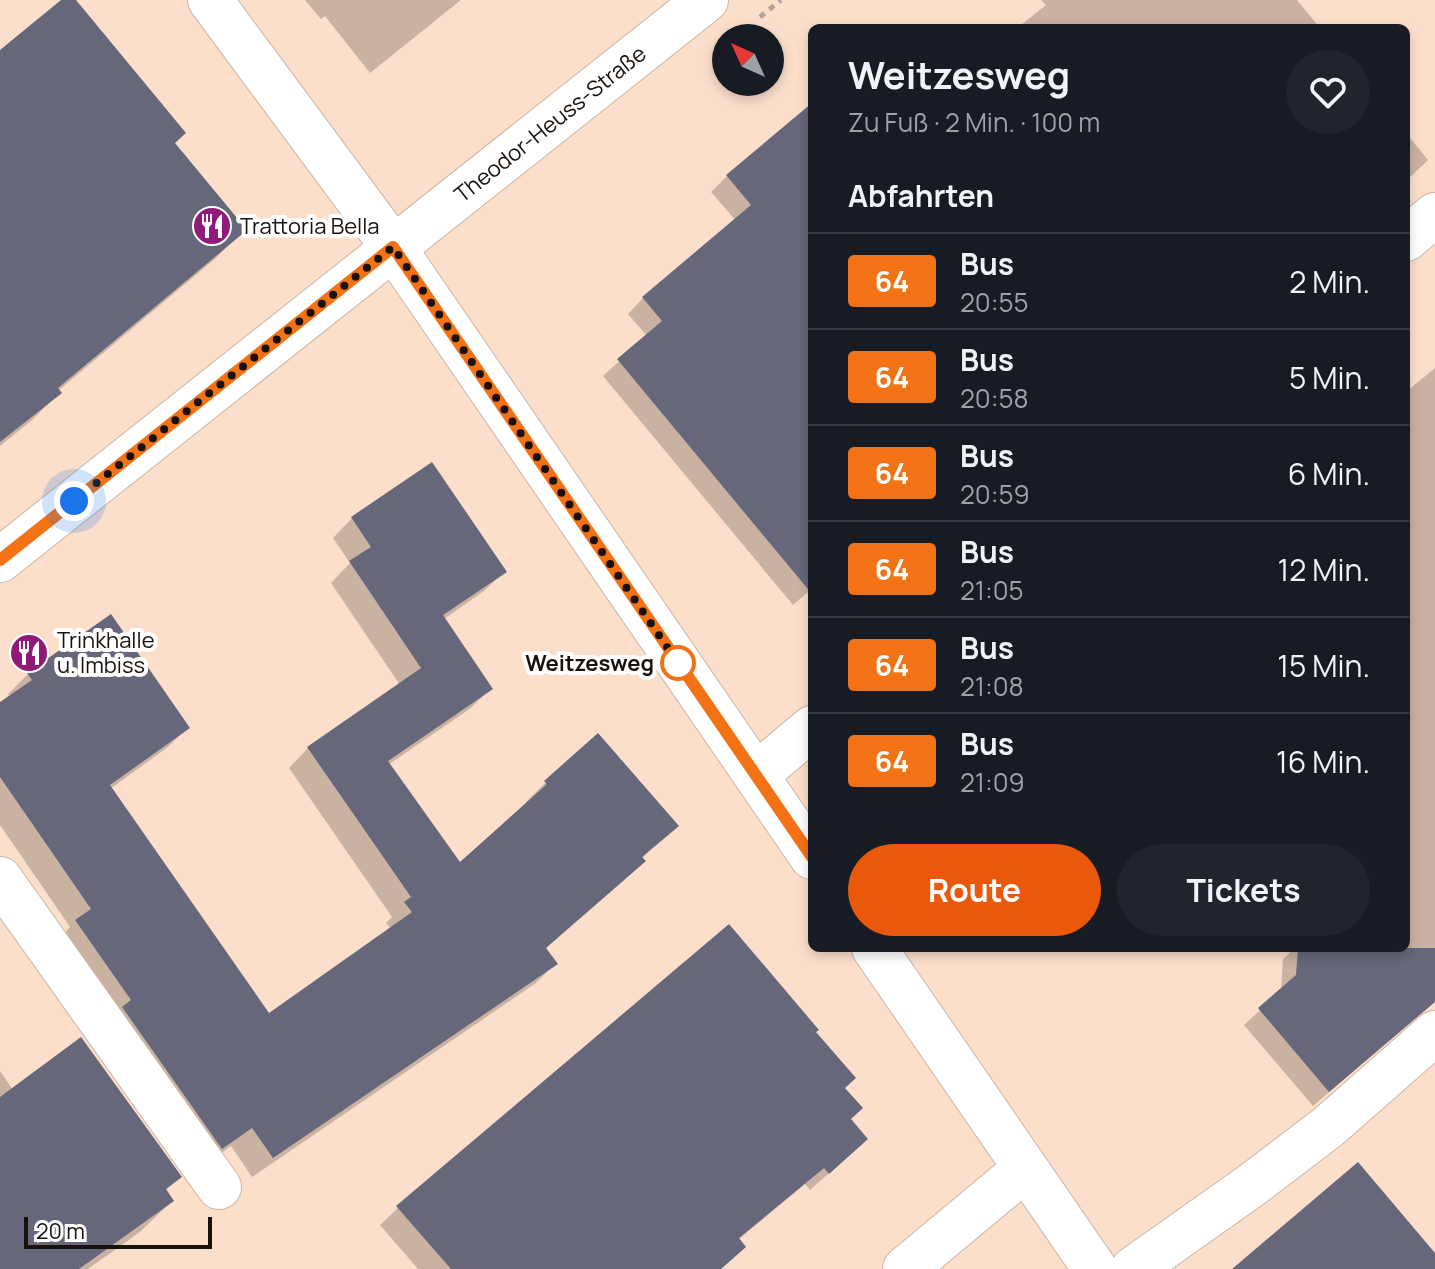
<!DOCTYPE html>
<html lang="de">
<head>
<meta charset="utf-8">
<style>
  body { margin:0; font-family:Manrope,sans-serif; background:#20242c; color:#f1f3f6; height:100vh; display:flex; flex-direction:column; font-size:30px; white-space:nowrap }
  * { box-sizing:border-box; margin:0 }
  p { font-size:26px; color:#9ea1a6 }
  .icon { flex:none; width:44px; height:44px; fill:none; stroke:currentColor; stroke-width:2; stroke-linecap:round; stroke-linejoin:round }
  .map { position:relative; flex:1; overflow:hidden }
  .details { position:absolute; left:808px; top:24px; width:602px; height:928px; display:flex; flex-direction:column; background:#171b24; border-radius:12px; box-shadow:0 4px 12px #0003 }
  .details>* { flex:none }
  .badge { padding:0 16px; border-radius:6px; font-size:28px; line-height:52px }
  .needle { width:52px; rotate:315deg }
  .fabs { position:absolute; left:712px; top:24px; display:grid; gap:16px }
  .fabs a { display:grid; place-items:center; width:72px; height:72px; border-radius:50%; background:#171b24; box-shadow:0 4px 12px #0003; font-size:40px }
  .scale { position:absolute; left:24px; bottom:20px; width:188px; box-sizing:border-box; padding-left:8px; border:4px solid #19110c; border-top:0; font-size:22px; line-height:28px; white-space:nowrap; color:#19110c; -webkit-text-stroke:6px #fff; paint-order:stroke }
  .you { position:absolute; width:40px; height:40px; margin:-20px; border:6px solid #fff; border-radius:50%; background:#1a73e8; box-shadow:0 0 0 12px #1a73e833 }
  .map>.badge { position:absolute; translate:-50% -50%; box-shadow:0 0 0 4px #fff }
  h2 { padding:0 40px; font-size:30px; line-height:72px }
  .round { display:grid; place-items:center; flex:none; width:84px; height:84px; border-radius:42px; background:#20242c }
  .headline { display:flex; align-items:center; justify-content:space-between; height:136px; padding:0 40px }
  h1 { font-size:38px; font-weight:700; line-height:60px }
  .button { display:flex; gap:16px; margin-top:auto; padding:16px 40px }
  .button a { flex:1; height:92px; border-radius:48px; background:#ea580c; color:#fff; font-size:32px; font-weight:700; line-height:92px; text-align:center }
  .button a+a { background:#20242c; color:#f1f3f6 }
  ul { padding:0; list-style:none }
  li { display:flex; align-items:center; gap:24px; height:96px; padding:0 40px; border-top:2px solid #363941 }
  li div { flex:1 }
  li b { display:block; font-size:30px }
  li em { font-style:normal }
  li .badge { min-width:88px; font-weight:700; text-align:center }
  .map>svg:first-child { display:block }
  .built { fill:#fcdfcb; fill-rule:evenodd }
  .shadow { fill:#0003 }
  .building { fill:#67677c }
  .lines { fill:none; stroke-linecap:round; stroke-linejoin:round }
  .minor-casing { stroke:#cbb5a6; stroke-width:46 }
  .path { stroke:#b1a69e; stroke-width:5; stroke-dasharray:6 6; stroke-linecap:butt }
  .minor { stroke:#fff; stroke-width:44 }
  .line-casing { stroke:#fff; stroke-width:18 }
  .line { stroke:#f47216; stroke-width:12 }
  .walk { stroke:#19110c; stroke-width:8; stroke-dasharray:0 14.4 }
  .stop-dot { fill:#fff; stroke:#f47216; stroke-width:4 }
  .labels { text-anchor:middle; stroke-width:8; stroke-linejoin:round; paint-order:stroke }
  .street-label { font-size:22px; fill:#19110c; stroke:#fff }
  .poi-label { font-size:22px; fill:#19110c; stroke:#fff; text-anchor:start }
  .stop-label { font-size:22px; font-weight:bold; fill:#19110c; stroke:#fff; text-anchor:end }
</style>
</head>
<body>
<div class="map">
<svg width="1435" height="1269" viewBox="0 0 1435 1269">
  <rect width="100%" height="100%" fill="#fcefe6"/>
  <path class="built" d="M0,0h1435v1269h-1435zM812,28h594v920h-594zM726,38h44v44h-44z"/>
  <g class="shadow">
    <polygon points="64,0 73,0 173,143 244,230 216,258 58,391 59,393 31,421 0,446 0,53"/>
    <polygon points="305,0 461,0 370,73 325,16 321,19"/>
    <polygon points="1041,0 1297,0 1320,28 1017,28 1046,5"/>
    <polygon points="812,106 812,597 808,592 793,605 603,376 647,336 628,314 643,298 736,221 711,192 727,176"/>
    <polygon points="1406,133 1428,160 1406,181"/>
    <polygon points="1435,368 1435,1001 1313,1106 1244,1025 1281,991 1283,959 1295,948 1406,948 1406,392"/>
    <polygon points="352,518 504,572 484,591 444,619 491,688 471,708 388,765 459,865 527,804 526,802 545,783 598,736 676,826 545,949 555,964 536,983 252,1177 231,1146 202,1167 57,941 70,927 0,825 0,704 10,697 8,694 28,674 188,727 168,747 110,789 269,1016 391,929 386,923 392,917 289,768 308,748 400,685 331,583 350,563 333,538"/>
    <polygon points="814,1032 843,1089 849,1120 848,1156 810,1190 805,1184 738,1240 744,1247 721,1269 418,1269 380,1225 398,1208"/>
    <polygon points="0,1071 13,1090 179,1177 165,1191 172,1201 140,1232 88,1269 0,1269"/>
  </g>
  <g class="building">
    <polygon points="61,0 76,0 186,133 175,143 247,230 58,388 62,393 0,442 0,50"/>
    <polygon points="812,103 812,594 617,359 662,321 642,297 751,205 726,175"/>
    <polygon points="432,462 507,572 443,615 493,689 388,761 460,862 547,784 544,781 598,733 679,826 642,857 646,861 546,948 558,964 273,1158 252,1128 222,1149 122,1007 131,1000 75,920 91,909 0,777 0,702 32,680 27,673 111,614 190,728 110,785 269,1013 412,912 404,902 411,897 307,747 421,668 349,561 371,547 351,517"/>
    <polygon points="729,924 819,1030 816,1032 856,1078 845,1088 863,1108 851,1119 868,1139 829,1174 824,1168 739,1238 746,1247 721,1269 451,1269 396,1206"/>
    <polygon points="1298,948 1435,948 1435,1002 1329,1092 1258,1008 1296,975"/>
    <polygon points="81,1037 182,1177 166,1189 174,1201 79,1269 0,1269 0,1097"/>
    <polygon points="1358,1162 1435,1253 1435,1269 1232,1269"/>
  </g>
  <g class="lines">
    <g class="minor-casing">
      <g id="minor">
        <polyline points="210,0 393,247 812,857"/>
        <polyline points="1406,239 1435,215"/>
        <path id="s1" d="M0,560l706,-560"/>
        <polyline points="756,775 812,728"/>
        <polyline points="0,879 219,1187"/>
        <polyline points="874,948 1095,1269"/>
        <polyline points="905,1269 1025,1169"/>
        <polyline points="1133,1269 1249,1187 1328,1127 1435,1033"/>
      </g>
    </g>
    <polyline class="path" points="760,17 781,0"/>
    <use href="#minor" class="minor"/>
  </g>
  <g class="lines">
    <g class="line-casing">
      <polyline id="line" points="0,560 393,247 812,857"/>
    </g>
    <use href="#line" class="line"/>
    <polyline class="walk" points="74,501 393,247 678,663"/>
  </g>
  <defs>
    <g id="restaurant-disc" transform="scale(2)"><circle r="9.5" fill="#911a79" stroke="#fff"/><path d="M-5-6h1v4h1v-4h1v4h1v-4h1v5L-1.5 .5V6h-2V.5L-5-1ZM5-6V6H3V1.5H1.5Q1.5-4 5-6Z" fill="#fff"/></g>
  </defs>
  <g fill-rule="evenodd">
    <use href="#restaurant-disc" x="212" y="226"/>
    <use href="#restaurant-disc" x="29" y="653"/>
  </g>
  <circle class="stop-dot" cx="678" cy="663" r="16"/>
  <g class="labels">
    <g class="street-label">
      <text dy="8" stroke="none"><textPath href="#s1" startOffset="702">Theodor-Heuss-Straße</textPath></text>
    </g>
    <g class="poi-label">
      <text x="240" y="234">Trattoria Bella</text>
      <text x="57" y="648">Trinkhalle<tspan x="57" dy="25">u. Imbiss</tspan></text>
    </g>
    <g class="stop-label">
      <text x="654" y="671">Weitzesweg</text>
    </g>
  </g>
</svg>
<div class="fabs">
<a><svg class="needle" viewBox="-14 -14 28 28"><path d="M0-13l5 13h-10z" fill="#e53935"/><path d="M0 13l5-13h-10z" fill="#9ea1a6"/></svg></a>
</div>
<div class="scale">20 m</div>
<div class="you" style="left:74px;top:501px"></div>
<section class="details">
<div class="headline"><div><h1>Weitzesweg</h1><p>Zu Fuß · 2 Min. · 100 m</p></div><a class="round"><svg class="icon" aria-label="heart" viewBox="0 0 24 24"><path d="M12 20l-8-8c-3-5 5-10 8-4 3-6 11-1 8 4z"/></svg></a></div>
<h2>Abfahrten</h2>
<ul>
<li><span class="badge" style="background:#f47216;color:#fff">64</span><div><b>Bus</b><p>20:55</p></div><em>2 Min.</em></li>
<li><span class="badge" style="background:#f47216;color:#fff">64</span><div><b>Bus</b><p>20:58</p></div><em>5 Min.</em></li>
<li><span class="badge" style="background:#f47216;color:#fff">64</span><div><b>Bus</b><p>20:59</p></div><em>6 Min.</em></li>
<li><span class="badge" style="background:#f47216;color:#fff">64</span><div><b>Bus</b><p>21:05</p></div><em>12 Min.</em></li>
<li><span class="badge" style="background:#f47216;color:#fff">64</span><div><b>Bus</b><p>21:08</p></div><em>15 Min.</em></li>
<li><span class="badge" style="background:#f47216;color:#fff">64</span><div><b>Bus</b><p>21:09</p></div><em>16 Min.</em></li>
</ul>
<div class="button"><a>Route</a><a>Tickets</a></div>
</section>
</div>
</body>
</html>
